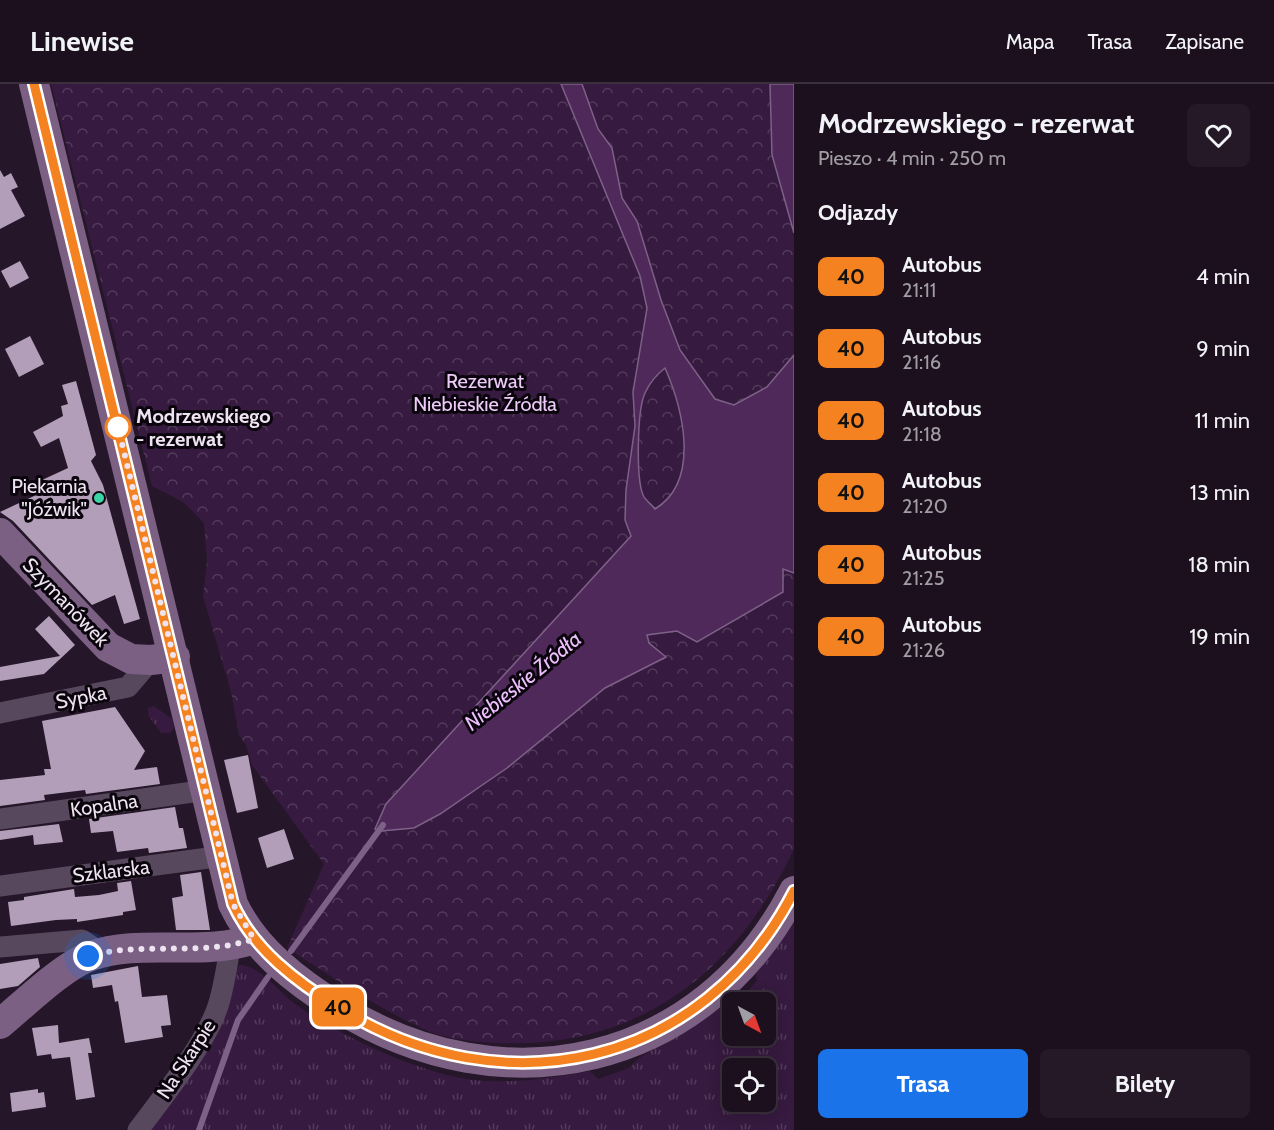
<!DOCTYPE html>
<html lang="pl">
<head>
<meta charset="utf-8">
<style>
  body { margin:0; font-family:Cabin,sans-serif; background:#251928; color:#f1f3f6; height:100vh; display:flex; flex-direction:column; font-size:22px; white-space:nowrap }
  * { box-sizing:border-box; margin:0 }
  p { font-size:20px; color:#a09da4 }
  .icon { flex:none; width:33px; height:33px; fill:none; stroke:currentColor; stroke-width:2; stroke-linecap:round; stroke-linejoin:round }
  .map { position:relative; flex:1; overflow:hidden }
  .details { display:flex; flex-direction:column; background:#1c101f; width:480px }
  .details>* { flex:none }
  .badge { padding:0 12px; border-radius:9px; font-size:21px; line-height:39px }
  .needle { width:39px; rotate:139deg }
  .tools { position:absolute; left:722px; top:908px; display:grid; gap:12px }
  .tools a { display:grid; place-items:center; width:54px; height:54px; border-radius:9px; background:#1c101f; box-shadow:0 3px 15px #0003,0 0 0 2px #3a303d; font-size:30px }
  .you { position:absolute; width:30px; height:30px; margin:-15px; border:4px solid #fff; border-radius:50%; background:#1a73e8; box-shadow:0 0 0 9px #1a73e833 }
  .map>.badge { position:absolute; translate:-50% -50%; box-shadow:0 0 0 3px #fff }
  h2 { padding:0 24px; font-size:22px; line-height:54px }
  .round { display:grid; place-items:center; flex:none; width:63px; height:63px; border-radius:9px; background:#251928 }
  .headline { display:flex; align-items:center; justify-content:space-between; height:102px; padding:0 24px }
  h1 { font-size:28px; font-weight:700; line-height:45px }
  .action { display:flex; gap:12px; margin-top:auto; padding:12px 24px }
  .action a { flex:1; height:69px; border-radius:9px; background:#1a73e8; color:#fff; font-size:24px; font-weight:700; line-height:69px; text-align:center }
  .action a+a { background:#251928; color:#f1f3f6 }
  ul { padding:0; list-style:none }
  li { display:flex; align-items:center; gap:18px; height:72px; padding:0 24px }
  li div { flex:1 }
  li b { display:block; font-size:22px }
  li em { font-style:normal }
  li .badge { min-width:66px; font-weight:700; text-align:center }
  header { display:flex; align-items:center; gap:36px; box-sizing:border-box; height:84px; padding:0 30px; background:#1c101f; border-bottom:2px solid #3a303d }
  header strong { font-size:28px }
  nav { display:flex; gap:33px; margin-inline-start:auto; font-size:21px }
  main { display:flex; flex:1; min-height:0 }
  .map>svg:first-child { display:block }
  .grass { fill:url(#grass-tufts); fill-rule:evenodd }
  .forest { fill:url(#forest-crowns) }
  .water { fill:#4e295a; stroke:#7e6187; stroke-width:1.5; fill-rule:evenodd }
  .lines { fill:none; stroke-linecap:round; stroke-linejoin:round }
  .stream { stroke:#7e6187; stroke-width:6 }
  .building { fill:#b29eb8 }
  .street { stroke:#58485e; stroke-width:21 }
  .secondary { stroke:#7b6083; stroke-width:30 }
  .line-casing { stroke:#fff; stroke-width:14 }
  .line { stroke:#f58220; stroke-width:9 }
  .walk { stroke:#eee4f1; stroke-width:6; stroke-dasharray:0 10.8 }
  .stop-dot { fill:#fff; stroke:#f58220; stroke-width:3 }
  .poi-dot { fill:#3ad4a5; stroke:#0a050c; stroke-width:2 }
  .labels { text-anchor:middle; stroke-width:6; stroke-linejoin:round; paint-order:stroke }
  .park-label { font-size:20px; fill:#edcaf9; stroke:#0a050c }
  .stop-label { font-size:20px; font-weight:bold; fill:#eee4f1; stroke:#0a050c; text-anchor:start }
  .poi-label { font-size:20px; fill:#eee4f1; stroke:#0a050c; text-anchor:end }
  .street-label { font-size:20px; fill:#eee4f1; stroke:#0a050c }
  .water-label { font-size:21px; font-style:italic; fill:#efc0ff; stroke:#0a050c }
</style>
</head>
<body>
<header>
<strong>Linewise</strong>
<nav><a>Mapa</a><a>Trasa</a><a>Zapisane</a></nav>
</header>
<main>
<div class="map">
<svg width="794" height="1046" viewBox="0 0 794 1046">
  <defs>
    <pattern id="grass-tufts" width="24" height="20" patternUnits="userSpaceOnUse" patternTransform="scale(1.5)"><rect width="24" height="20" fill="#361a3f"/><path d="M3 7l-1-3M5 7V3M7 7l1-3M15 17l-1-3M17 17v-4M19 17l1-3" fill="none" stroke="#533b5b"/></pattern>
    <pattern id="forest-crowns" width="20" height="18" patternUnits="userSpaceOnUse" patternTransform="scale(1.5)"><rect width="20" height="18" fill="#361a3f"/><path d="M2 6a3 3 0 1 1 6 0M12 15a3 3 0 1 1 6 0" fill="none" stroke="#533b5b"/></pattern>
  </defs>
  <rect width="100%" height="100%" fill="#251629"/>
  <g class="grass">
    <polygon points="154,622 172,635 174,644 170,649 161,649 148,631 148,624"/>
    <path d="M794,836v210h-650l95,-165c21,0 39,26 55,38 44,32 124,70 179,77 38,4 79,-2 117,-9l8,8 31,-11 10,-10 63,-38 27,-22 17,-4 11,-14 -2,-8zM732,918h33v33h-33zM732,984h33v33h-33z"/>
  </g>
  <path class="forest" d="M51,0h743v765c-52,111 -137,187 -263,194 -32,1 -64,0 -95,-9 -10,-3 -19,-9 -29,-13 -42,-21 -81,-48 -120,-73l37,-84 -72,-99 -6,-20 -7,-10 -8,-43 -28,-96 4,-35 -3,-38 -21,-21 -31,-16z"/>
  <g class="water">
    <path d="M561,0h21l16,45 14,19 10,50 15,23 24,79 19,50 35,49 19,6 33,-18 27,-32v218l-11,-4v23l-86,50 -20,-11 -30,4 2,8 17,14 -61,31 -98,80 -67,46 -26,14 -33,3 -6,-2 11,-25 245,-268 -6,-16 1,-30 9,-64 -2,-34 14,-84 -7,-32zM665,284c18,41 36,113 -10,141 -3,-4 -10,-9 -12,-14 -7,-17 -6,-85 2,-102 5,-11 11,-18 20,-25z"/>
    <polygon points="770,0 794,0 794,149 772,71"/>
  </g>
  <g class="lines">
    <g class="stream">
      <polyline points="291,867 383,741"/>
      <polyline points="199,1046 238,936 268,893"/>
    </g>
  </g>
  <g class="building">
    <polygon points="0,86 4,93 11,89 18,103 11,106 25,132 0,145"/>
    <polygon points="20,177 29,194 10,204 1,187"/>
    <polygon points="30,252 44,280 19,293 5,265"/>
    <polygon points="76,297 96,371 91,377 103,401 140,535 124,540 115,511 92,521 13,437 0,428 34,412 29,402 68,384 59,354 41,363 33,348 63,332 61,322 68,320 62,301"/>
    <polygon points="49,532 75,561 44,590 0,597 0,583 60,572 35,545"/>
    <polygon points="115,623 145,667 134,686 157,683 160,700 86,710 85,706 44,711 45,716 0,722 0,696 45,691 44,685 51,685 42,637"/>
    <polygon points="248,671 258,724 237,729 224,676"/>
    <polygon points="175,723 179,744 183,744 187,764 149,769 148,764 117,768 113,747 91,749 89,735"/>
    <polygon points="59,740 63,758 34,761 33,751 0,756 0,747"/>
    <polygon points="284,745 294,775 267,784 258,754"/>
    <polygon points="201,788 210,846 176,846 172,814 183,812 180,791"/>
    <polygon points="131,797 136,826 123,828 123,831 77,838 77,835 56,836 11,842 8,818 24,816 24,813 74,805 75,813 99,811 118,807 117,799"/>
    <polygon points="38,874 40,883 18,902 0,905 0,880"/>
    <polygon points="138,882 142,913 167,911 171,941 161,942 163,953 125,959 118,917 115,918 112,901 93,904 91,891"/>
    <polygon points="58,941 59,959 89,954 92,969 88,969 95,1013 76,1016 70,973 52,975 51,970 37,972 32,944"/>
    <polygon points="38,1005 38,1009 44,1008 46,1023 12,1028 10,1009"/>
  </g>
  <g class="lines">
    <g class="street">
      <polyline points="0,629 128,603 151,576"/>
      <polyline points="0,735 207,706"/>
      <polyline points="0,802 223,772"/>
      <polyline points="0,863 82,856 101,869"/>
      <path d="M138,1046c25,-33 67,-85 80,-124 6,-19 9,-39 12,-59"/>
    </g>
    <g class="secondary">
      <path d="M34,0l199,820c21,45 64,78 106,104 164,102 364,60 455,-117"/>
      <polyline points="0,449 108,563 131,575 151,576 175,573"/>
      <path d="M0,940c23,-19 64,-59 91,-68 50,-18 110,1 163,-17"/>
    </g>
  </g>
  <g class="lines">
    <g class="line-casing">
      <path id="line" d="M34,0l199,820c21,46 64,78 106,104 164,102 364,60 455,-117"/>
    </g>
    <use href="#line" class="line"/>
    <path class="walk" d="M88,872c55,-15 113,1 166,-17l-21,-35 -115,-477"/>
  </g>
  <circle class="stop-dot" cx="118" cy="343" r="12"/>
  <circle class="poi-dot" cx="99" cy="414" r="6"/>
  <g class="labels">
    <g class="park-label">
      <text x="485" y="304">Rezerwat<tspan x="485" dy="23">Niebieskie Źródła</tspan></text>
    </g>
    <g class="stop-label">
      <text x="136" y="339">Modrzewskiego<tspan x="136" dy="23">- rezerwat</tspan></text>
    </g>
    <g class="poi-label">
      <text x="87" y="409">Piekarnia<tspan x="87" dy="23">"Jóźwik"</tspan></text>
    </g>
    <g class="street-label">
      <text transform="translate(66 518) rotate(46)" y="7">Szymanówek</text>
      <text transform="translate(81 613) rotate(-11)" y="7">Sypka</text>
      <text transform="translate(104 721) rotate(-8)" y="7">Kopalna</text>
      <text transform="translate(111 787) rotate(-7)" y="7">Szklarska</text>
      <text transform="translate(186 975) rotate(-57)" y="7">Na Skarpie</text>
    </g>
    <g class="water-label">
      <text transform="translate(523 597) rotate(-39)" y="7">Niebieskie Źródła</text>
    </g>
  </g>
</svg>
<div class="tools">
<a><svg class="needle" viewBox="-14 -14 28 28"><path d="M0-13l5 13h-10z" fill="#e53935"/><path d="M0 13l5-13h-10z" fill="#a09da4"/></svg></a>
<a><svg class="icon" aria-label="locate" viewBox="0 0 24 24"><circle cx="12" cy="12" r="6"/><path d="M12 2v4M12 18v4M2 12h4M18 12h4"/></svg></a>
</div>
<div class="you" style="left:88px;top:872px"></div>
<b class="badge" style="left:338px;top:923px;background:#f58220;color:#111">40</b>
</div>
<section class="details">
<div class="headline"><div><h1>Modrzewskiego - rezerwat</h1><p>Pieszo · 4 min · 250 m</p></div><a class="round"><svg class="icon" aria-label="heart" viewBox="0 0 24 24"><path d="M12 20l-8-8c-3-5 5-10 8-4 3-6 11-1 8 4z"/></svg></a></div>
<h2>Odjazdy</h2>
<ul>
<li><span class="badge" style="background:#f58220;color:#111">40</span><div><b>Autobus</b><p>21:11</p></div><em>4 min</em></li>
<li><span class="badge" style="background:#f58220;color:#111">40</span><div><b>Autobus</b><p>21:16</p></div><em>9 min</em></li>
<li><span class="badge" style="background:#f58220;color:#111">40</span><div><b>Autobus</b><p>21:18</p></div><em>11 min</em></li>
<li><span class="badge" style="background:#f58220;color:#111">40</span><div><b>Autobus</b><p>21:20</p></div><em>13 min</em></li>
<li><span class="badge" style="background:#f58220;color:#111">40</span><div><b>Autobus</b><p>21:25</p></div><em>18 min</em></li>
<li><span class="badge" style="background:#f58220;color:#111">40</span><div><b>Autobus</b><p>21:26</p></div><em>19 min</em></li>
</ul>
<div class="action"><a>Trasa</a><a>Bilety</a></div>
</section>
</main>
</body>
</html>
